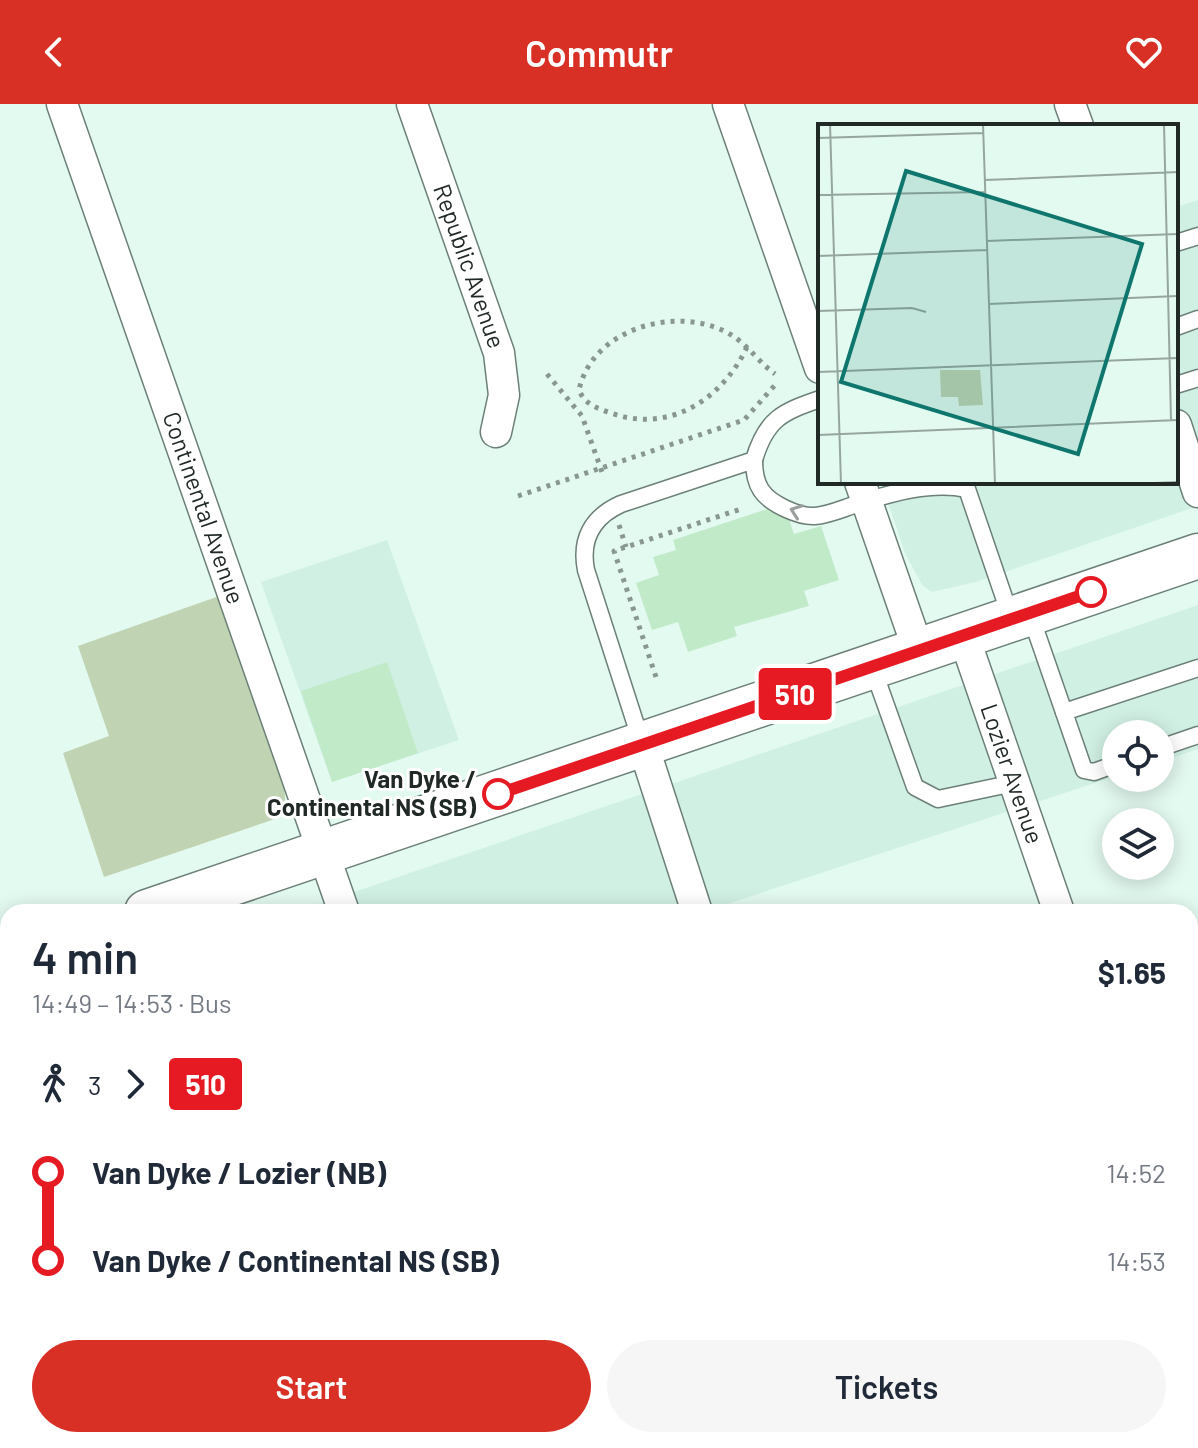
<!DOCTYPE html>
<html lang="en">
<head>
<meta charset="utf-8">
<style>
  body { margin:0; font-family:Barlow,sans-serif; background:#f6f6f7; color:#1f2937; height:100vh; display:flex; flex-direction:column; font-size:30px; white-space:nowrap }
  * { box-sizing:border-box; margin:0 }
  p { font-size:26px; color:#747a83 }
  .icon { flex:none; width:44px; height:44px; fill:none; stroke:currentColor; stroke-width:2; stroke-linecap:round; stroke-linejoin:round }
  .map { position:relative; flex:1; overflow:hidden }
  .drawer { position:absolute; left:0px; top:800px; width:1198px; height:544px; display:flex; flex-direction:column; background:#fff; border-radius:24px 24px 0 0; box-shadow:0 4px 20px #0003 }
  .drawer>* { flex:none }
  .badge { padding:0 16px; border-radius:6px; font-size:28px; line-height:52px }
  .buttons { position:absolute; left:1102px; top:616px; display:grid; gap:16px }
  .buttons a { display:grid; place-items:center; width:72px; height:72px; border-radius:50%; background:#fff; box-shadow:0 4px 20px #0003; font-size:40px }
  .map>.badge { position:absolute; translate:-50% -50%; box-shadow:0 0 0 4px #fff }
  .legs { display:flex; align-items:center; gap:12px; height:88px; padding:0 32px; font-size:26px }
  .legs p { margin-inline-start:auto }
  .head { display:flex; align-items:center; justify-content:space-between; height:136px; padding:0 32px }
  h1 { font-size:44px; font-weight:600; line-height:60px }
  .action { display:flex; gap:16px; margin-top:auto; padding:16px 32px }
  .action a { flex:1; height:92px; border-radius:48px; background:#d93025; color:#fff; font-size:32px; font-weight:600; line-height:92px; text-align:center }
  .action a+a { background:#f6f6f7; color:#1f2937 }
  ul { padding:0 32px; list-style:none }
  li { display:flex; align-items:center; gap:28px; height:88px; font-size:30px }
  li i { display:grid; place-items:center; width:12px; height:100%; margin:0 10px; background:currentColor }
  li i::after { content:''; width:20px; height:20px; margin:-10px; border:6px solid; border-radius:50%; background:#fff }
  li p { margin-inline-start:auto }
  li:first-child i { background:linear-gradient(#0000 50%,currentColor 0) }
  li:last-child i { background:linear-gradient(currentColor 50%,#0000 0) }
  header { display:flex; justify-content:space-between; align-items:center; height:104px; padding:0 32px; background:#d93025; color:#fff; font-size:36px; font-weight:600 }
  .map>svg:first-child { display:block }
  .built { fill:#d1f0e4 }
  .green { fill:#c0d3b3 }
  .building { fill:#c1eac9 }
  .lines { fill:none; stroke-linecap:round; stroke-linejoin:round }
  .service-casing { stroke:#6c8078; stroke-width:19 }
  .minor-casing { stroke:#6c8078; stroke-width:33 }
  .primary-casing { stroke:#6c8078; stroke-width:47 }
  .path { stroke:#889891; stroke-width:5; stroke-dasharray:4 6; stroke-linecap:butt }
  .service { stroke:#fff; stroke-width:16 }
  .minor { stroke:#fff; stroke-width:30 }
  .primary { stroke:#fff; stroke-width:44 }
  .oneway { stroke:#9b9f9d }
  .line-1-casing { stroke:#fff; stroke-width:18 }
  .line-1 { stroke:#e51a23; stroke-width:12 }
  .stop-1-dot { fill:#fff; stroke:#e51a23; stroke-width:4 }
  .labels { text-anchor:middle; stroke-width:6; stroke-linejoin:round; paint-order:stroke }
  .street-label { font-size:24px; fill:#202926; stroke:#fff }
  .stop-label { font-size:24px; font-weight:bold; fill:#202926; stroke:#fff; text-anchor:end }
  .inset-road { fill:none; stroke:#95a69f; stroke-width:2 }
  .view { fill:#0f766e; fill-opacity:0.15; stroke:#0f766e; stroke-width:4 }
  .inset-edge { fill:none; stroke:#202926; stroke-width:4 }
</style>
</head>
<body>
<header><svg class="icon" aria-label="back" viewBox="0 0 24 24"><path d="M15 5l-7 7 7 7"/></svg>Commutr<svg class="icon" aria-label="heart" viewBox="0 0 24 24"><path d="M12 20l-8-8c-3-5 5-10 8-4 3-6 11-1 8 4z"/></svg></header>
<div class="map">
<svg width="1198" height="1344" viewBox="0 0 1198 1344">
  <rect width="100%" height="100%" fill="#e3faf0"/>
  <g class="built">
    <polygon points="1198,96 1198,402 976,478 932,488 922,481 905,449 881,378 1176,378 1176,103"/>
    <polygon points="387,436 459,636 332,678 261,478"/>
    <polygon points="1198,501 1198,645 1160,658 1160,630 1116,630 1116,672 703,808 295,808"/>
    <polygon points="8,908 8,1336 158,1336 160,1344 0,1344 0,911"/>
  </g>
  <path class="green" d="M222,491l61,190c4,15 3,25 -11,35l-168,57 -41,-124 46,-17 -31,-90z"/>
  <g class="building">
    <polygon points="770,404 788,412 794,430 821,422 839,476 804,487 809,502 734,523 737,532 688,548 678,518 652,526 636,479 659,471 653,453 676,446 673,436"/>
    <polygon points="387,558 418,649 332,678 301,587"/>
    <polygon points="820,1336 828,1336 831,1344 798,1344"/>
  </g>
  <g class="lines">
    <g class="service-casing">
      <g id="service">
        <polyline points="1176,139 1198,132"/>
        <polyline points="1176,223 1198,215"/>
        <polyline points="1176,281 1198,274"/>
        <path d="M754,356c0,10 1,21 7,30 9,14 38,27 54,26 14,-1 29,-8 42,-12 34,-11 75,-23 110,-15l44,129"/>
        <polyline points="1030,510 1084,666 1094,668 1116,660"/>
        <polyline points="873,565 915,683 938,695 1014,679"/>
        <polyline points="1064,608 1198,564"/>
        <path d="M642,640l-56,-174c-6,-31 6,-53 35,-66l133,-44c12,-41 28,-48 66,-61"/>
        <polyline points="1160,644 1198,631"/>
        <polyline points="0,1119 8,1140"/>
        <polyline points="0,1235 8,1232"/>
        <polyline points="0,1323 8,1321"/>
        <polyline points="111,1336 114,1344"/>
      </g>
    </g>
    <g class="minor-casing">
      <g id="minor">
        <path id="s1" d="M62,0l282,808"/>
        <path id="s2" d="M412,0l87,249 5,42 -8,37"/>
        <polyline points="728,0 820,264"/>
        <polyline points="1070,0 1078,22"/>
        <polyline points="1176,321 1198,388"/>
        <polyline points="860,378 919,548"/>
        <path id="s3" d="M963,530l96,278"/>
        <polyline points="643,641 697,808"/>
        <polyline points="1190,1189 1198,1212"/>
        <polyline points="171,1336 174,1344"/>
        <polyline points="528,1336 531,1344"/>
        <polyline points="884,1336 887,1344"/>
      </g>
    </g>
    <g class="primary-casing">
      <g id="primary">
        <polyline points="147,808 1198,452"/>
        <polyline points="0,858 8,856"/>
      </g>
    </g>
    <g class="path">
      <path d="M747,243c-25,53 -79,88 -139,65 -12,-4 -24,-9 -29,-22 13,-60 92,-83 143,-60 23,10 34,30 53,44"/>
      <polyline points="547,270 582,312 602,368"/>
      <polyline points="518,392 744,316 776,280"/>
      <polyline points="619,421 626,443"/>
      <polyline points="656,573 614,447 744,404"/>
    </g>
    <use href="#service" class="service"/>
    <use href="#minor" class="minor"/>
    <use href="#primary" class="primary"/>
  </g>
  <defs><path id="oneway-chevron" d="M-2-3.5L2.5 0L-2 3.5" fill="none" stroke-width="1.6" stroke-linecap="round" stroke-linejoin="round" transform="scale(2)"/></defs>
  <use class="oneway" href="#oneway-chevron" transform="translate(796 407) rotate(-160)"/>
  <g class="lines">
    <g class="line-1-casing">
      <polyline id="line-1" points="498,690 1091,488"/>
    </g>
    <use href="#line-1" class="line-1"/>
  </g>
  <g class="stop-1-dot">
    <circle cx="1091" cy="488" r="14"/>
    <circle cx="498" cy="690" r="14"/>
  </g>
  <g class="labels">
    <g class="street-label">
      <text dy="8" stroke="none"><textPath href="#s2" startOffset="172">Republic Avenue</textPath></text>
      <text dy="8" stroke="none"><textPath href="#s1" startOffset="428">Continental Avenue</textPath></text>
      <text dy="8" stroke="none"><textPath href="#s3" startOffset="148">Lozier Avenue</textPath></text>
    </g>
    <g class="stop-label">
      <text x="476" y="684">Van Dyke /<tspan x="476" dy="28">Continental NS (SB)</tspan></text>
    </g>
  </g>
  <g transform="translate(818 20)">
    <rect width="360" height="360" fill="#e3faf0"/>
    <path d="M122,246h40l3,35 -24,1 -1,-9h-17z" fill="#c0d3b3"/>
    <path class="inset-road" d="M12,0l11,360M165,0l12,360M346,0l7,296M0,14l165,-5M167,56l193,-8M0,71l167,-3M169,117l191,-7M0,132l169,-6M171,180l189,-8M0,187l94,-3 14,4M0,248l360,-14M0,311l360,-15M313,360l47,-2"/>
    <path class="view" d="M88,47l236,73 -64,210 -237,-72z"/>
    <rect width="360" height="360" class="inset-edge"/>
  </g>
</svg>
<div class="buttons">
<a><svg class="icon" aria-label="locate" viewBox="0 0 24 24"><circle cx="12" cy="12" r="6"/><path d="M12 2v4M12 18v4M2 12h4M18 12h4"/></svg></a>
<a><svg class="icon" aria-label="layers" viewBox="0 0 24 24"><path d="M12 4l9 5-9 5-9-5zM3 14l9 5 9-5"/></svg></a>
</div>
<b class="badge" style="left:795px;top:590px;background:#e51a23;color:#fff">510</b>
<section class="drawer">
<div class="head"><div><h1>4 min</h1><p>14:49 – 14:53 · Bus</p></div><b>$1.65</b></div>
<div class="legs"><svg class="icon" aria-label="walk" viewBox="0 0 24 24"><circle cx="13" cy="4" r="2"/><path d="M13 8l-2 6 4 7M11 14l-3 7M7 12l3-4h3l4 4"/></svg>3<svg class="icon" aria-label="forward" viewBox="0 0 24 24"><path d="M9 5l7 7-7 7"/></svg><b class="badge" style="background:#e51a23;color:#fff">510</b></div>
<ul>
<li><i style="color:#e51a23"></i><b>Van Dyke / Lozier (NB)</b><p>14:52</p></li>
<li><i style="color:#e51a23"></i><b>Van Dyke / Continental NS (SB)</b><p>14:53</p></li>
</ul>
<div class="action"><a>Start</a><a>Tickets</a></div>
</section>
</div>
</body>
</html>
